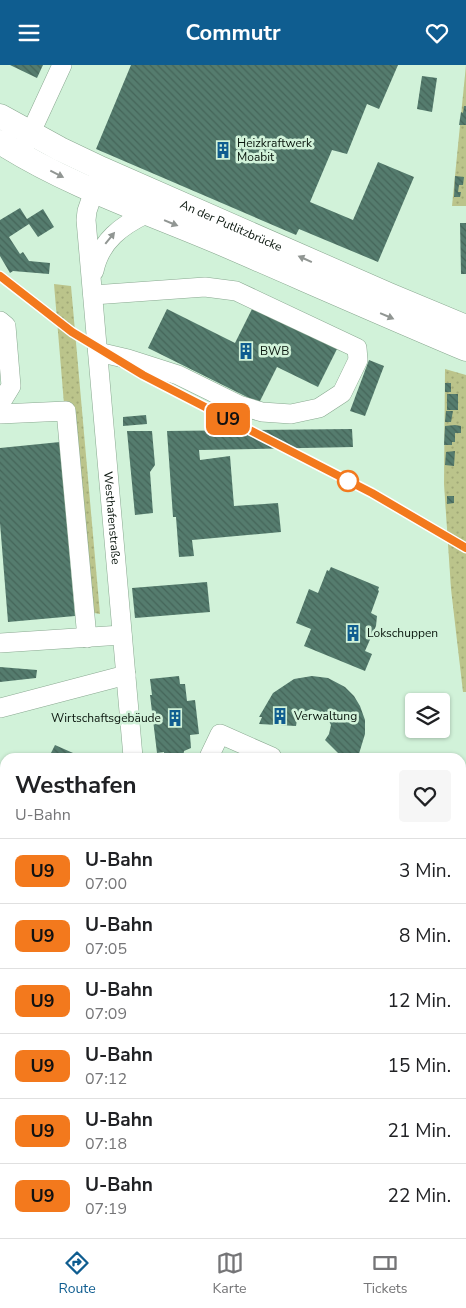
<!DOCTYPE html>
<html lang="de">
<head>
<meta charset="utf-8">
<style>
  body { margin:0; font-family:"Nunito Sans",sans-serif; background:#f6f6f6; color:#202124; height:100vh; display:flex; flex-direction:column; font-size:19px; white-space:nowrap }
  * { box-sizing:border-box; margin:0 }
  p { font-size:16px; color:#757577 }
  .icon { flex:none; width:28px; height:28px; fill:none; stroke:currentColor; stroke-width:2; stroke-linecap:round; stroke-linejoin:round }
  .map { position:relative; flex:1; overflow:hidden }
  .panel { position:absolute; left:0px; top:688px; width:466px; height:486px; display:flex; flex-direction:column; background:#fff; border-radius:15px 15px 0 0; box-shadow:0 1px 4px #0004 }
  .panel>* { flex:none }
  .badge { padding:0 10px; border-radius:8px; font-size:18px; line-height:32px }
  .fabs { position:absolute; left:405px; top:628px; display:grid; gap:10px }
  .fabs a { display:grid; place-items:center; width:45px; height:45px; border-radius:5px; background:#fff; box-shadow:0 1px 4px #0004; font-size:25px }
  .map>.badge { position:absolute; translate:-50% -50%; box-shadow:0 0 0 2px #fff }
  .round { display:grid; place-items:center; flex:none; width:52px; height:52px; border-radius:5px; background:#f6f6f6 }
  .overview { display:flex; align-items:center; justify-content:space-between; height:85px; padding:0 15px }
  h1 { font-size:24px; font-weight:700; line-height:38px }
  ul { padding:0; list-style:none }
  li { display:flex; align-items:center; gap:15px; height:65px; padding:0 15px; border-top:1px solid #e0e0e0 }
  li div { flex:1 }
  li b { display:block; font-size:19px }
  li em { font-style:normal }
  li .badge { min-width:55px; font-weight:700; text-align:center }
  header { display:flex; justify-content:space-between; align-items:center; height:65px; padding:0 15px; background:#0f5d90; color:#fff; font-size:22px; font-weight:700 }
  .menu { display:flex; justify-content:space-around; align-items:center; height:70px; border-top:1px solid #e0e0e0; background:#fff; font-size:14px; color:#757577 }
  .menu a { display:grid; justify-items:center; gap:2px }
  .menu .current { color:#0f5d90 }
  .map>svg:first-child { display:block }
  .grass { fill:url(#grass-dots) }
  .water { fill:url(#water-rules) }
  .building { fill:url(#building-back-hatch) }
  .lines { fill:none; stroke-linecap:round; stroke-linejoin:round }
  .minor-casing { stroke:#89a890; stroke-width:20 }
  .major-casing { stroke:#89a890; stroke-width:25 }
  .minor { stroke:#fff; stroke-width:19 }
  .major { stroke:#fff; stroke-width:24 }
  .oneway { fill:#919693 }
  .line-casing { stroke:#fff; stroke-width:11 }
  .line { stroke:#f3791d; stroke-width:8 }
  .stop-dot { fill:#fff; stroke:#f3791d; stroke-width:2.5 }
  .labels { text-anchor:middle; stroke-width:5; stroke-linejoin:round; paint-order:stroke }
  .poi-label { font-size:12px; fill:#0a160e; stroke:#d1f2d9; text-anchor:start }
  .street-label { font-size:12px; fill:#0a160e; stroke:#d1f2d9 }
</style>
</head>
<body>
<header><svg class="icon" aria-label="menu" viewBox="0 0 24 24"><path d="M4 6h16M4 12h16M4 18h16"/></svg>Commutr<svg class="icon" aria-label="heart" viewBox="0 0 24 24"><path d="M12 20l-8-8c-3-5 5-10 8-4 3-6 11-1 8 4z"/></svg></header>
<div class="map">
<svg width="466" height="1173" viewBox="0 0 466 1173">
  <defs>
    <pattern id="grass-dots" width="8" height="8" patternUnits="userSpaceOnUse" patternTransform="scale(1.25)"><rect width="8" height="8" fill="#bbc48b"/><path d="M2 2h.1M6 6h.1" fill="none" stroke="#9fa877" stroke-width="1.8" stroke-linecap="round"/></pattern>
    <pattern id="water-rules" width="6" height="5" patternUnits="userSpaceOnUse" patternTransform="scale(1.25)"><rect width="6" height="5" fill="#72cac3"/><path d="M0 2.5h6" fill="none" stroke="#61ada6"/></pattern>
    <pattern id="building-back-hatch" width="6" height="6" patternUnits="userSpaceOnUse" patternTransform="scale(1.25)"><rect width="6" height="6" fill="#557c6e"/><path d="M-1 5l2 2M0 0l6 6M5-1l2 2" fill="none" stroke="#456559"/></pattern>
  </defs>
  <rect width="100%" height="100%" fill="#d1f2d9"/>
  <g class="grass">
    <polygon points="466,0 466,141 452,141"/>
    <polygon points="54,219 71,221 100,549 89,547 64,339"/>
    <polygon points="445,304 466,310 466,627 463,627 451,524 444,419"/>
    <polygon points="281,1169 330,1169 330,1173 279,1173"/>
  </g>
  <polygon class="water" points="12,1169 143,1169 141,1173 10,1173"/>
  <g class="building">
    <polygon points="10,0 43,0 37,13"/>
    <polygon points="131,0 398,0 379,44 367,39 347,89 332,85 310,137 353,155 378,97 414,112 378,197 299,164 296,170 96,84"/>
    <polygon points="422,11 437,13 432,47 417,44"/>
    <polygon points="464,41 466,41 466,60 459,60 461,47 463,48"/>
    <polygon points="455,111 464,112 463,120 459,120 458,127 461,127 460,132 454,132"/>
    <polygon points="20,143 27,154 43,144 54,162 38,172 29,159 9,172 20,189 23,187 29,196 50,198 49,209 13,206 10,208 0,191 0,155"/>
    <polygon points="460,158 466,158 466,209 461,209"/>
    <polygon points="254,240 338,282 318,322 277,302 259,338 148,283 167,244 235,278"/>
    <polygon points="369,295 384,301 365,351 350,346"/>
    <rect x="445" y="318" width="6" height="9"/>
    <rect x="447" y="329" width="11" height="16"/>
    <polygon points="446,346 453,346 451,357 445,357"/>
    <polygon points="146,350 147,359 123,361 123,352"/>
    <polygon points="455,360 461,361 461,368 455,368 455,377 452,377 452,380 444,380 445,361"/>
    <polygon points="352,364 353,382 199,385 200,395 230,391 234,441 278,438 281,467 192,475 194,491 179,492 176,452 173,452 167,366"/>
    <polygon points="127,366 152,366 155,400 150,407 153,448 135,450"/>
    <polygon points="60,377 75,551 8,557 0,458 0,383"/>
    <polygon points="455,386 454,401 445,400 446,387"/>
    <polygon points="447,431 454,431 454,438 447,439"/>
    <polygon points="331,502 379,522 378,525 379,526 371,548 377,551 376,561 365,586 372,589 365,606 304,581 311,564 296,558 309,524 318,528 327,505 329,506"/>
    <polygon points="207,517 210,547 135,553 132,523"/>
    <polygon points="0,602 37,605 36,613 0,617"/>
    <polygon points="179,611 180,619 185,619 187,636 195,635 199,669 190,670 191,683 184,686 183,692 164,692 164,687 157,688 150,630 152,630 150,614"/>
    <polygon points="312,611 328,613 345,622 354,631 360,641 365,655 365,669 358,692 342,692 325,675 329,669 331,660 327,652 319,646 311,644 304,647 297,655 296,661 259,659 262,652 259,652 273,628 294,614"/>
    <polygon points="55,680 82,692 49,692"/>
    <polygon points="5,745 5,870 0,868 0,756"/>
    <polygon points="5,980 5,1100 0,1111 0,991"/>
    <polygon points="183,1169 238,1169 236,1173 181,1173"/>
  </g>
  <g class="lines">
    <g class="minor-casing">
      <g id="minor">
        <polyline points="25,80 62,0"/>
        <path id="s1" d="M98,114l-11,32 -1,9 47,537"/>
        <path d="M94,206c6,-30 28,-46 54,-58"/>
        <polyline points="93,230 205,222 236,226 357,283 358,295 342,328 319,343 291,349 262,347 239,340 178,310 128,294 98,287"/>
        <polyline points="0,256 6,261 11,321 0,339"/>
        <polyline points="0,349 66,346 87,573"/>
        <polyline points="0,578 122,570"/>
        <polyline points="0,643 126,610"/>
        <polyline points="209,692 220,669 272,692"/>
        <polyline points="0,933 5,922"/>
        <polyline points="0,1149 5,1138"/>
        <polyline points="155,1173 157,1169"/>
        <polyline points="256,1173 258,1169"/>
        <polyline points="345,1173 345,1169"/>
      </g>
    </g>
    <g class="major-casing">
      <g id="major">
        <path id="s2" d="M0,51l60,33 42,20 287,126 77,32"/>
        <path d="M0,77c69,44 148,70 223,102 81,35 162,71 243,105"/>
      </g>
    </g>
    <use href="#minor" class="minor"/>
    <use href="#major" class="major"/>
  </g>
  <defs><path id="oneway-solid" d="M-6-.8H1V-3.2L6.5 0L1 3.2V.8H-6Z" transform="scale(1.25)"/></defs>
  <g class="oneway">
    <use href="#oneway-solid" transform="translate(57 109) rotate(27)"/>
    <use href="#oneway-solid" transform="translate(171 158) rotate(22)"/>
    <use href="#oneway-solid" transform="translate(110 173) rotate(-51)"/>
    <use href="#oneway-solid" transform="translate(305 194) rotate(-156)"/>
    <use href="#oneway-solid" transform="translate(387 251) rotate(23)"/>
  </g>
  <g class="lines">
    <g class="line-casing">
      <polyline id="line" points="0,211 72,267 143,310 372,428 466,483"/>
    </g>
    <use href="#line" class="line"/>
  </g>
  <defs>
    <g id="building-bare" transform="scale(1.35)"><path d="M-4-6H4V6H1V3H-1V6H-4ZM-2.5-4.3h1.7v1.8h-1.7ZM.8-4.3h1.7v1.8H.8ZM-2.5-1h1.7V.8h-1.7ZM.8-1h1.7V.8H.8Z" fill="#0f5d90" stroke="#d1f2d9" stroke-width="2.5" paint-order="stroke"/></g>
  </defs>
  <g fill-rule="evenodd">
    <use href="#building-bare" x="223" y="85"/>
    <use href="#building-bare" x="246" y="286"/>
    <use href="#building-bare" x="353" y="568"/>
    <use href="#building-bare" x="280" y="651"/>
    <use href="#building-bare" x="175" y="653"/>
  </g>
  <circle class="stop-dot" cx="348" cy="416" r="10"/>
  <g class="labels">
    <g class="poi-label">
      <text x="237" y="82">Heizkraftwerk<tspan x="237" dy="14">Moabit</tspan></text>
      <text x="260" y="290">BWB</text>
      <text x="367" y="572">Lokschuppen</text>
      <text x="294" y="655">Verwaltung</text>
      <text x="161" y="657" text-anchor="end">Wirtschaftsgebäude</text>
    </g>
    <g class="street-label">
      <text dy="4" stroke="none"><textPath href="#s2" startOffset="256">An der Putlitzbrücke</textPath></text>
      <text dy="4" stroke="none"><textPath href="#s1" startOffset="342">Westhafenstraße</textPath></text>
    </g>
  </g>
</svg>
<div class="fabs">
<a><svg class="icon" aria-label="layers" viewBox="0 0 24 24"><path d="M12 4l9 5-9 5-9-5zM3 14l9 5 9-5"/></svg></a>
</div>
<b class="badge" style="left:228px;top:354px;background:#f3791d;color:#111">U9</b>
<section class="panel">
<div class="overview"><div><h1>Westhafen</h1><p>U-Bahn</p></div><a class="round"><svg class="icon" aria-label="heart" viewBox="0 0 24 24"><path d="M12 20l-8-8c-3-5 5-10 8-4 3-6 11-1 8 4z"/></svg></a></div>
<ul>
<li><span class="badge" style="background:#f3791d;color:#111">U9</span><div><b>U-Bahn</b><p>07:00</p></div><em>3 Min.</em></li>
<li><span class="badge" style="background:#f3791d;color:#111">U9</span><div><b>U-Bahn</b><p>07:05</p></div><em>8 Min.</em></li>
<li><span class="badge" style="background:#f3791d;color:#111">U9</span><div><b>U-Bahn</b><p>07:09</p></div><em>12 Min.</em></li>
<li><span class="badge" style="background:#f3791d;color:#111">U9</span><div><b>U-Bahn</b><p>07:12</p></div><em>15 Min.</em></li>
<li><span class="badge" style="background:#f3791d;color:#111">U9</span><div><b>U-Bahn</b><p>07:18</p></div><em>21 Min.</em></li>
<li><span class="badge" style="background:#f3791d;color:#111">U9</span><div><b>U-Bahn</b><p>07:19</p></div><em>22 Min.</em></li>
</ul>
</section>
</div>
<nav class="menu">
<a class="current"><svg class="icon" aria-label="directions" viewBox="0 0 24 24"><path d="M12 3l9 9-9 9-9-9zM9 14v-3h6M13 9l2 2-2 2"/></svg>Route</a>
<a><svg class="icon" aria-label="map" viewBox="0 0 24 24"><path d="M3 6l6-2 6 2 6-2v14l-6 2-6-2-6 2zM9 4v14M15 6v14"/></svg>Karte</a>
<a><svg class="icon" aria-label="tickets" viewBox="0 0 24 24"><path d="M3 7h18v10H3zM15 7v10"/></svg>Tickets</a>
</nav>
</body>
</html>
